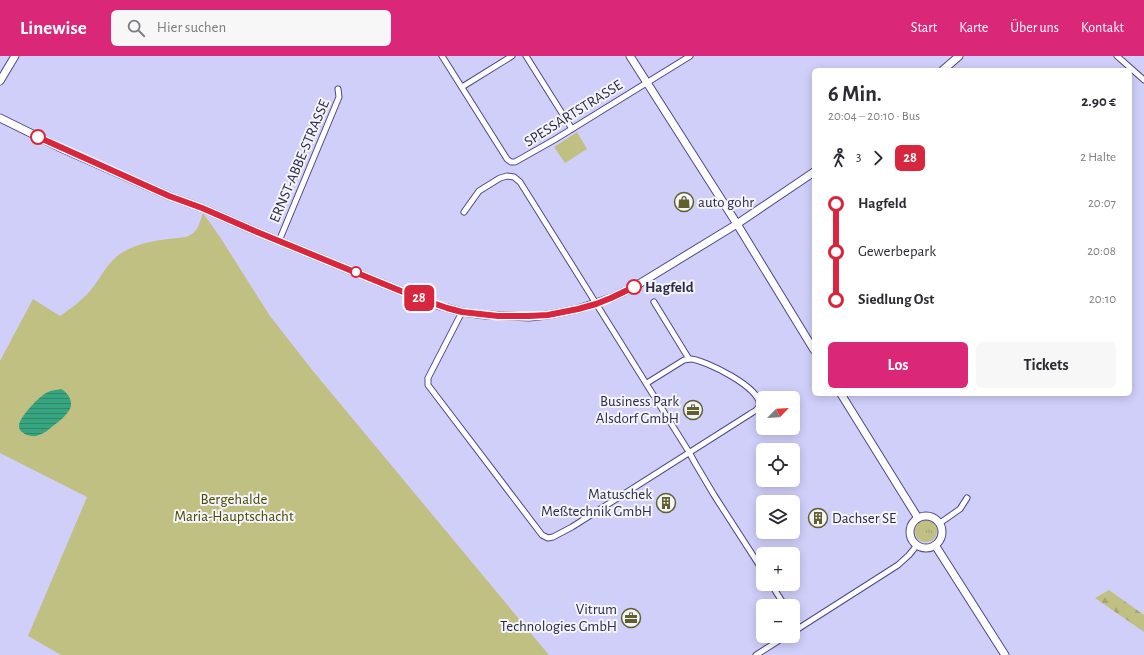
<!DOCTYPE html>
<html lang="de">
<head>
<meta charset="utf-8">
<style>
  body { margin:0; font-family:"Alegreya Sans",sans-serif; background:#f7f7f7; color:#2b2b33; height:100vh; display:flex; flex-direction:column; font-size:15px; white-space:nowrap }
  * { box-sizing:border-box; margin:0 }
  p { font-size:13px; color:#7c7c81 }
  .icon { flex:none; width:22px; height:22px; fill:none; stroke:currentColor; stroke-width:2; stroke-linecap:round; stroke-linejoin:round }
  .map { position:relative; flex:1; overflow:hidden }
  .side { position:absolute; left:812px; top:12px; width:320px; height:328px; display:flex; flex-direction:column; background:#fff; border-radius:6px; box-shadow:0 2px 10px #0003 }
  .side>* { flex:none }
  .badge { padding:0 8px; border-radius:6px; font-size:14px; line-height:26px }
  .needle { width:26px; rotate:65deg }
  .fabs { position:absolute; left:756px; top:335px; display:grid; gap:8px }
  .fabs a { display:grid; place-items:center; width:44px; height:44px; border-radius:6px; background:#fff; box-shadow:0 2px 10px #0003; font-size:20px }
  .map>.badge { position:absolute; translate:-50% -50%; box-shadow:0 0 0 2px #fff }
  .legs { display:flex; align-items:center; gap:6px; height:44px; padding:0 16px; font-size:13px }
  .legs p { margin-inline-start:auto }
  .headline { display:flex; align-items:center; justify-content:space-between; height:68px; padding:0 16px }
  h1 { font-size:22px; font-weight:600; line-height:30px }
  .button { display:flex; gap:8px; margin-top:auto; padding:8px 16px }
  .button a { flex:1; height:46px; border-radius:6px; background:#db2777; color:#fff; font-size:16px; font-weight:600; line-height:46px; text-align:center }
  .button a+a { background:#f7f7f7; color:#2b2b33 }
  ul { padding:0 16px; list-style:none }
  li { display:flex; align-items:center; gap:14px; height:48px; font-size:15px }
  li i { display:grid; place-items:center; width:6px; height:100%; margin:0 5px; background:currentColor }
  li i::after { content:''; width:10px; height:10px; margin:-5px; border:3px solid; border-radius:50%; background:#fff }
  li p { margin-inline-start:auto }
  li:first-child i { background:linear-gradient(#0000 50%,currentColor 0) }
  li:last-child i { background:linear-gradient(currentColor 50%,#0000 0) }
  header { display:flex; align-items:center; gap:24px; box-sizing:border-box; height:56px; padding:0 20px; background:#db2777; color:#fff }
  header strong { font-size:19px }
  nav { display:flex; gap:22px; margin-inline-start:auto; font-size:14px }
  .search { width:280px; height:36px; background:#f7f7f7; display:flex; align-items:center; gap:10px; box-sizing:border-box; padding:0 14px; border-radius:6px; color:#7c7c81; font-size:15px }
  .map>svg:first-child { display:block }
  .grass { fill:url(#grass-tufts) }
  .forest { fill:url(#forest-firs) }
  .green { fill:#c1c083 }
  .water { fill:url(#water-rules) }
  .lines { fill:none; stroke-linecap:round; stroke-linejoin:round }
  .street-casing { stroke:#504987; stroke-width:7 }
  .secondary-casing { stroke:#504987; stroke-width:9 }
  .street { stroke:#fff; stroke-width:5 }
  .secondary { stroke:#fff; stroke-width:7 }
  .line-1-casing { stroke:#fff; stroke-width:9 }
  .line-1 { stroke:#d7263d; stroke-width:6 }
  .stop-1-dot { fill:#fff; stroke:#d7263d; stroke-width:2 }
  .labels { text-anchor:middle; stroke-width:4; stroke-linejoin:round; paint-order:stroke }
  .street-label { font-size:15px; fill:#2d2b47; stroke:#f4f4fb }
  .poi-label { font-size:15px; fill:#2d2b47; stroke:#f4f4fb; text-anchor:end }
  .stop-label { font-size:15px; font-weight:bold; fill:#2d2b47; stroke:#f4f4fb; text-anchor:start }
  .park-label { font-size:15px; fill:#4c4900; stroke:#f4f4fb }
</style>
</head>
<body>
<header>
<strong>Linewise</strong>
<div class="search"><svg class="icon" aria-label="search" viewBox="0 0 24 24"><circle cx="10" cy="10" r="6"/><path d="M15 15l6 6"/></svg>Hier suchen</div>
<nav><a>Start</a><a>Karte</a><a>Über uns</a><a>Kontakt</a></nav>
</header>
<div class="map">
<svg width="1144" height="599" viewBox="0 0 1144 599">
  <defs>
    <pattern id="grass-tufts" width="24" height="20" patternUnits="userSpaceOnUse"><rect width="24" height="20" fill="#c1c083"/><path d="M3 7l-1-3M5 7V3M7 7l1-3M15 17l-1-3M17 17v-4M19 17l1-3" fill="none" stroke="#a6a572"/></pattern>
    <pattern id="forest-firs" width="22" height="20" patternUnits="userSpaceOnUse"><rect width="22" height="20" fill="#c1c083"/><path d="M5 1l3.5 6h-7zM16 11l3.5 6h-7z" fill="#a6a572"/></pattern>
    <pattern id="water-rules" width="6" height="5" patternUnits="userSpaceOnUse"><rect width="6" height="5" fill="#38a581"/><path d="M0 2.5h6" fill="none" stroke="#30876b"/></pattern>
  </defs>
  <rect width="100%" height="100%" fill="#d0cffa"/>
  <circle class="grass" cx="926" cy="475" r="11"/>
  <polygon class="forest" points="1109,534 1144,559 1144,576 1095,542"/>
  <g class="green">
    <polygon points="577,76 587,93 565,107 554,91"/>
    <path d="M203,157l17,24 50,79 43,55 236,284h-488l-33,-19 59,-139 -87,-44v-92l33,-62 27,17c13,-9 24,-17 34,-30 7,-10 13,-21 22,-29 20,-16 46,-17 70,-20 12,-4 13,-13 17,-24z"/>
  </g>
  <path class="water" d="M61,333c8,4 14,15 7,23 -3,4 -7,8 -11,11 -6,4 -11,10 -18,12 -4,2 -8,1 -12,0 -4,-2 -8,-4 -8,-9 0,-9 20,-29 27,-33 5,-3 10,-3 15,-4z"/>
  <g class="lines">
    <g class="street-casing">
      <g id="street">
        <polyline points="442,0 507,103 511,106 515,106 554,84 690,0"/>
        <polyline points="526,0 572,73"/>
        <polyline points="1117,0 1144,24"/>
        <polyline points="462,31 512,0"/>
        <polyline points="464,156 479,135 500,122 507,120 514,121 520,126 689,396 695,407 714,439 763,515"/>
        <polyline points="279,185 339,41 338,33"/>
        <polyline points="654,246 689,303"/>
        <path d="M462,256l-34,66v7l114,150 6,3 5,-1 19,-10 178,-113c3,-2 8,-4 9,-8 5,-17 -55,-47 -69,-47 -2,0 -3,1 -6,1l-37,23"/>
        <polyline points="940,467 960,453 967,442"/>
        <polyline points="771,528 785,550"/>
        <polyline points="793,562 799,572"/>
        <polyline points="793,576 898,509 909,499 917,489"/>
        <polyline points="756,599 786,580"/>
      </g>
    </g>
    <g class="secondary-casing">
      <g id="secondary">
        <polyline points="630,0 737,168 814,294"/>
        <polyline points="943,14 959,0"/>
        <polyline points="0,25 15,0"/>
        <polyline points="0,62 63,93 169,140 202,152 257,176 413,240 440,250 462,256 485,259 510,260 529,261 548,259 578,253 611,242 634,231 737,168 814,116"/>
        <polyline points="841,338 918,462"/>
        <circle cx="926" cy="476" r="16"/>
        <polyline points="935,489 1005,599"/>
      </g>
    </g>
    <use href="#street" class="street"/>
    <use href="#secondary" class="secondary"/>
  </g>
  <g class="lines">
    <g class="line-1-casing">
      <polyline id="line-1" points="38,81 169,140 202,152 257,176 413,240 447,252 462,256 498,260 529,260 548,259 578,253 596,248 611,242 634,231"/>
    </g>
    <use href="#line-1" class="line-1"/>
  </g>
  <defs>
    <g id="shop-ring" transform="scale(1)"><circle r="9.5" fill="#f4f4fb" stroke="#615f2c" stroke-width="1.5"/><path d="M-5-2.5h2.3a2.7 3.5 0 0 1 5.4 0H5L5.5 6h-11ZM-1.5-2.5h3a1.5 2.3 0 0 0-3 0Z" fill="#615f2c"/></g>
    <g id="office-ring" transform="scale(1)"><circle r="9.5" fill="#f4f4fb" stroke="#615f2c" stroke-width="1.5"/><path d="M-6-3h4V-5.5h4V-3h4V5H-6ZM-1-4.5V-3h2v-1.5ZM-6 0V1H6V0Z" fill="#615f2c"/></g>
    <g id="building-ring" transform="scale(1)"><circle r="9.5" fill="#f4f4fb" stroke="#615f2c" stroke-width="1.5"/><path d="M-4-6H4V6H1V3H-1V6H-4ZM-2.5-4.3h1.7v1.8h-1.7ZM.8-4.3h1.7v1.8H.8ZM-2.5-1h1.7V.8h-1.7ZM.8-1h1.7V.8H.8Z" fill="#615f2c"/></g>
  </defs>
  <g fill-rule="evenodd">
    <use href="#shop-ring" x="684" y="146"/>
    <use href="#office-ring" x="693" y="354"/>
    <use href="#building-ring" x="666" y="447"/>
    <use href="#building-ring" x="818" y="462"/>
    <use href="#office-ring" x="631" y="562"/>
  </g>
  <g class="stop-1-dot">
    <circle cx="38" cy="81" r="7"/>
    <circle cx="356" cy="216" r="5"/>
    <circle cx="634" cy="231" r="7"/>
  </g>
  <g class="labels">
    <g class="street-label">
      <text transform="translate(573 57) rotate(-32)" y="5">SPESSARTSTRASSE</text>
      <text transform="translate(299 105) rotate(-67)" y="5">ERNST-ABBE-STRASSE</text>
    </g>
    <g class="poi-label">
      <text x="698" y="151" text-anchor="start">auto gohr</text>
      <text x="679" y="350">Business Park<tspan x="679" dy="17">Alsdorf GmbH</tspan></text>
      <text x="652" y="443">Matuschek<tspan x="652" dy="17">Meßtechnik GmbH</tspan></text>
      <text x="832" y="467" text-anchor="start">Dachser SE</text>
      <text x="617" y="558">Vitrum<tspan x="617" dy="17">Technologies GmbH</tspan></text>
    </g>
    <g class="stop-label">
      <text x="645" y="236">Hagfeld</text>
    </g>
    <g class="park-label">
      <text x="234" y="448">Bergehalde<tspan x="234" dy="17">Maria-Hauptschacht</tspan></text>
    </g>
  </g>
</svg>
<div class="fabs">
<a><svg class="needle" viewBox="-14 -14 28 28"><path d="M0-13l5 13h-10z" fill="#e53935"/><path d="M0 13l5-13h-10z" fill="#7c7c81"/></svg></a>
<a><svg class="icon" aria-label="locate" viewBox="0 0 24 24"><circle cx="12" cy="12" r="6"/><path d="M12 2v4M12 18v4M2 12h4M18 12h4"/></svg></a>
<a><svg class="icon" aria-label="layers" viewBox="0 0 24 24"><path d="M12 4l9 5-9 5-9-5zM3 14l9 5 9-5"/></svg></a>
<a>+</a>
<a>−</a>
</div>
<b class="badge" style="left:419px;top:242px;background:#d7263d;color:#fff">28</b>
<section class="side">
<div class="headline"><div><h1>6 Min.</h1><p>20:04 – 20:10 · Bus</p></div><b>2.90 €</b></div>
<div class="legs"><svg class="icon" aria-label="walk" viewBox="0 0 24 24"><circle cx="13" cy="4" r="2"/><path d="M13 8l-2 6 4 7M11 14l-3 7M7 12l3-4h3l4 4"/></svg>3<svg class="icon" aria-label="forward" viewBox="0 0 24 24"><path d="M9 5l7 7-7 7"/></svg><b class="badge" style="background:#d7263d;color:#fff">28</b><p>2 Halte</p></div>
<ul>
<li><i style="color:#d7263d"></i><b>Hagfeld</b><p>20:07</p></li>
<li><i style="color:#d7263d"></i><span>Gewerbepark</span><p>20:08</p></li>
<li><i style="color:#d7263d"></i><b>Siedlung Ost</b><p>20:10</p></li>
</ul>
<div class="button"><a>Los</a><a>Tickets</a></div>
</section>
</div>
</body>
</html>
